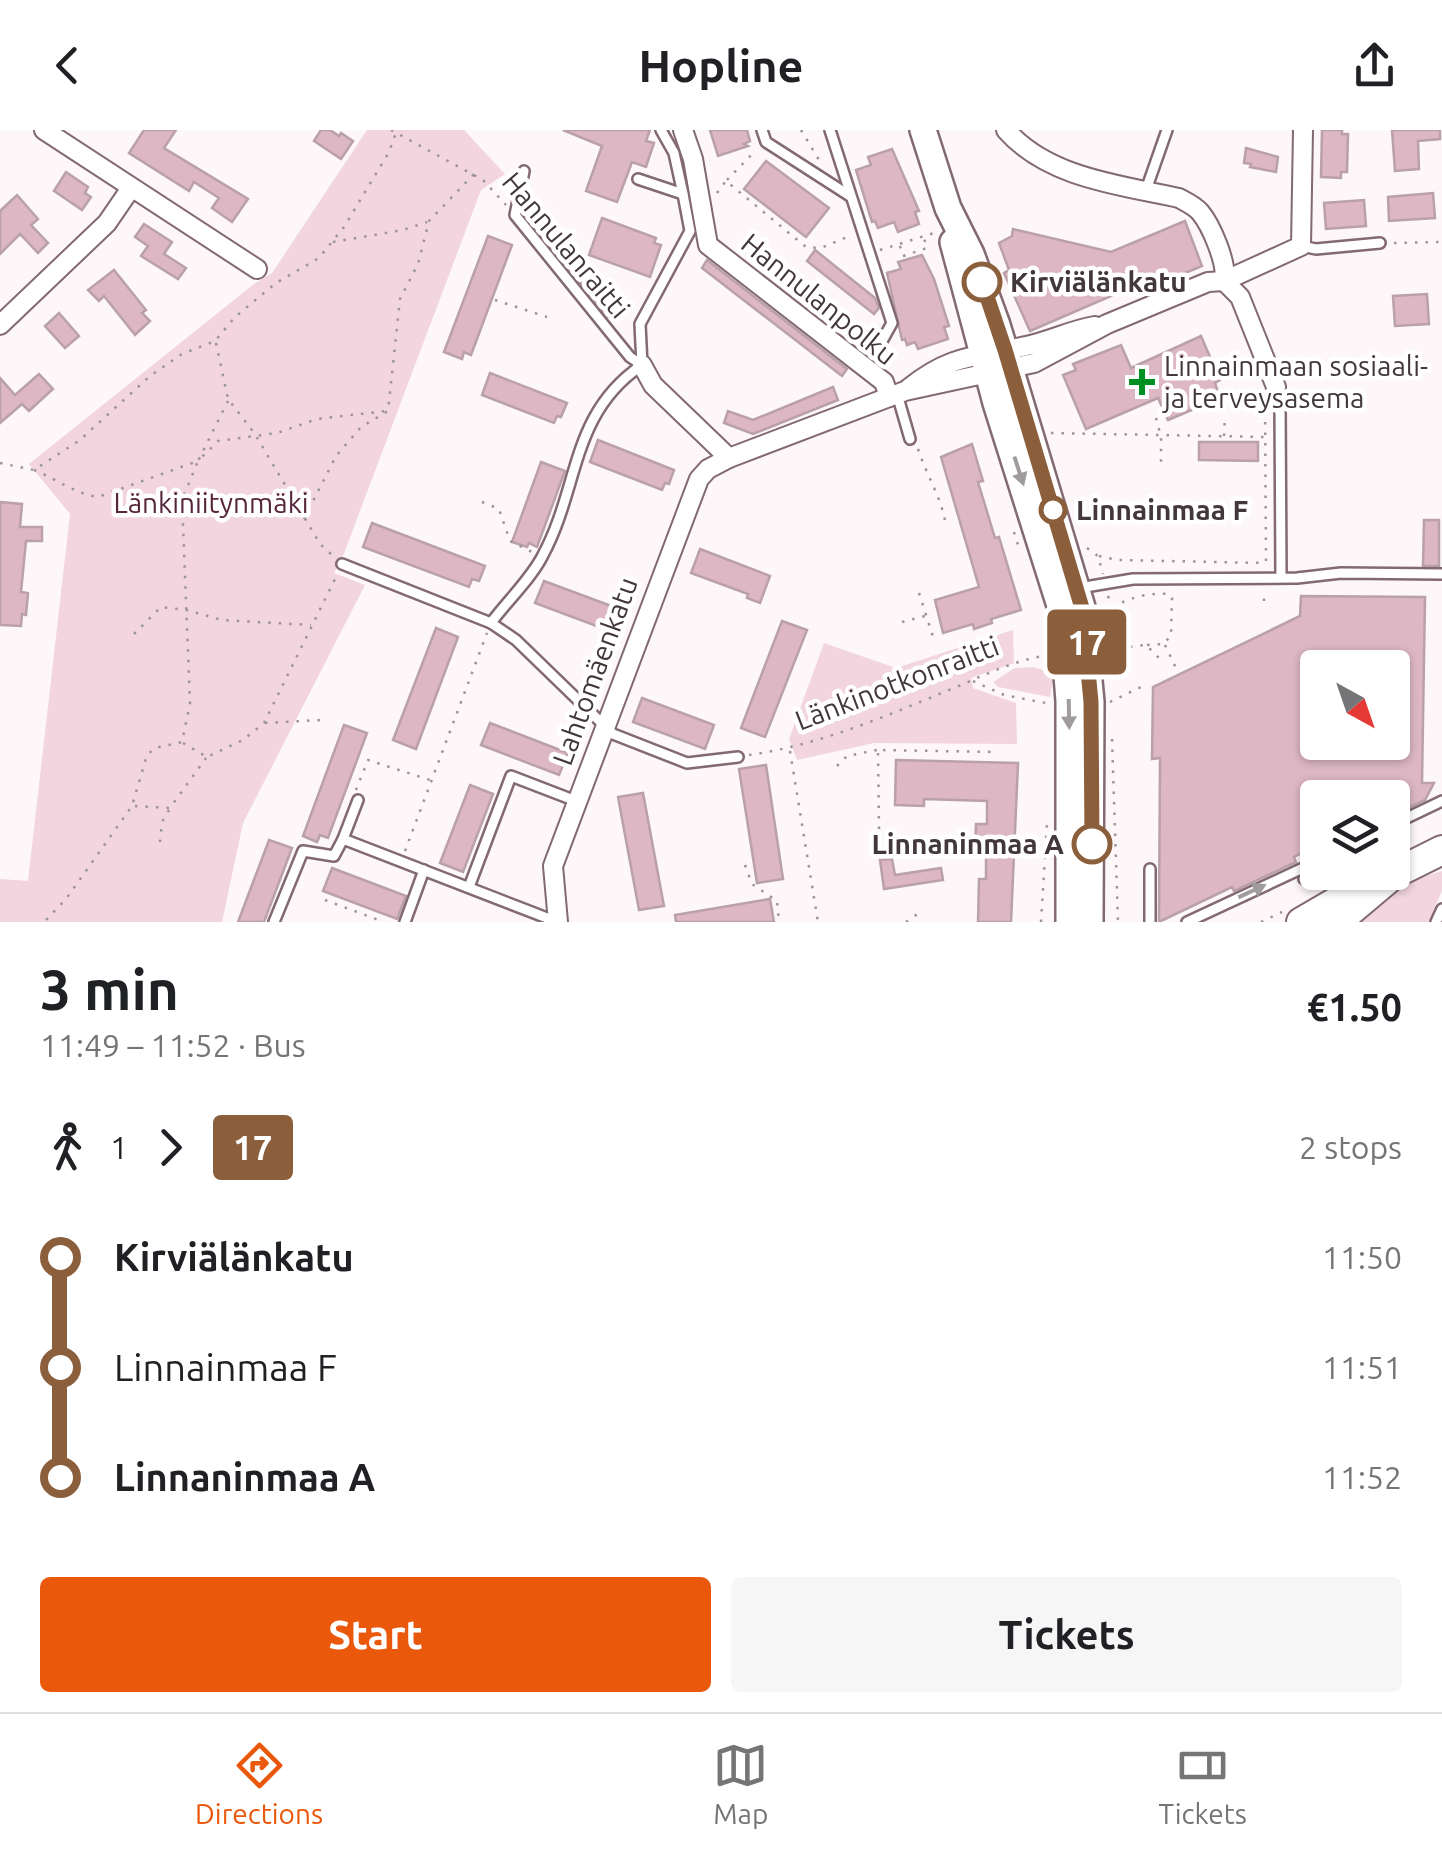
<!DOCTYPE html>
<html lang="en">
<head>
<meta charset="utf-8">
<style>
  body { margin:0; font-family:Ubuntu,sans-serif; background:#f6f6f6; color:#202124; height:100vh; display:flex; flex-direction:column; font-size:38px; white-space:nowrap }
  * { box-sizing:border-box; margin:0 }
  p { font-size:32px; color:#757577 }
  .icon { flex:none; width:55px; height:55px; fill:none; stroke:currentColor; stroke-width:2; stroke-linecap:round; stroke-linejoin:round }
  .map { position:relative; height:792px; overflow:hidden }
  .panel { display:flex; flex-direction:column; background:#fff; flex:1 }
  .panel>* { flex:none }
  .badge { padding:0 20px; border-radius:8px; font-size:35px; line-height:65px }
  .needle { width:65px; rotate:140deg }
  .tools { position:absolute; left:1300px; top:520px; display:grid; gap:20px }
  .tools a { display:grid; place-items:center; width:110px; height:110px; border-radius:10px; background:#fff; box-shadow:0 2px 8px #0004; font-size:50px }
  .map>.badge { position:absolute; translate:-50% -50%; box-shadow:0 0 0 5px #fff }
  .legs { display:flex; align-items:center; gap:15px; height:110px; padding:0 40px; font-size:32px }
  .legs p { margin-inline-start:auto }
  .head { display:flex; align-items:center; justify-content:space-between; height:170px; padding:0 40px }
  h1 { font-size:55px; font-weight:600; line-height:75px }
  .button { display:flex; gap:20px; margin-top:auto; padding:20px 40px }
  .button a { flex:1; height:115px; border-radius:10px; background:#ea580c; color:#fff; font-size:40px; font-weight:600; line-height:115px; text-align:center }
  .button a+a { background:#f6f6f6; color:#202124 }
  ul { padding:0 40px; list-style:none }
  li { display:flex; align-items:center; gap:35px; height:110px; font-size:38px }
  li i { display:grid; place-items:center; width:15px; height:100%; margin:0 12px; background:currentColor }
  li i::after { content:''; width:25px; height:25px; margin:-12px; border:8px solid; border-radius:50%; background:#fff }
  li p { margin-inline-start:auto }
  li:first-child i { background:linear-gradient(#0000 50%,currentColor 0) }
  li:last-child i { background:linear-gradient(currentColor 50%,#0000 0) }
  header { display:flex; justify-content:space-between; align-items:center; height:130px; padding:0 40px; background:#fff; font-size:45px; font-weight:600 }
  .tab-bar { display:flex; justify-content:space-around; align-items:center; height:140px; border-top:2px solid #e0e0e0; background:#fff; font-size:28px; color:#757577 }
  .tab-bar a { display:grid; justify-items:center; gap:5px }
  .tab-bar .selected { color:#ea580c }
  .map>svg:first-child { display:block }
  .green { fill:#f2d5df }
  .building { fill:#ddb7c4; stroke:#baa0a9; stroke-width:2.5; fill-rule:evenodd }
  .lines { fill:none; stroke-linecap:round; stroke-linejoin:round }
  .lane-casing { stroke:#826972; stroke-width:14 }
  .street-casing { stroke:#826972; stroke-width:22 }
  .secondary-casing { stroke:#826972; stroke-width:30 }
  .primary-casing { stroke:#826972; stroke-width:32 }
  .path { stroke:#9c9497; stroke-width:2.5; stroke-dasharray:2.5 8; stroke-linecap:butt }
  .lane { stroke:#fff; stroke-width:9 }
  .street { stroke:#fff; stroke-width:18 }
  .secondary { stroke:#fff; stroke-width:25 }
  .primary { stroke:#fff; stroke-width:28 }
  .oneway { fill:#a09b9d }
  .line-1-casing { stroke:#fff; stroke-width:22 }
  .line-1 { stroke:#8b5e3c; stroke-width:15 }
  .stop-1-dot { fill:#fff; stroke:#8b5e3c; stroke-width:5 }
  .poi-dot { fill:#009022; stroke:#fff; stroke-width:4 }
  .labels { text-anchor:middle; stroke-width:9; stroke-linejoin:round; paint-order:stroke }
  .street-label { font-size:28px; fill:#42373b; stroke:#fff }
  .stop-label { font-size:28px; font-weight:bold; fill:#42373b; stroke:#fff; text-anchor:start }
  .poi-label { font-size:28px; fill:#42373b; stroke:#fff; text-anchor:start }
  .park-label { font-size:28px; fill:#56253a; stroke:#fff }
</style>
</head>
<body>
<header><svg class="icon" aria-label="back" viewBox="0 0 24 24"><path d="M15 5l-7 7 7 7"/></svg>Hopline<svg class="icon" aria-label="share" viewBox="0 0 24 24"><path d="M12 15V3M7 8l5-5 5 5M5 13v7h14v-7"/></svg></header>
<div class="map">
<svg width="1442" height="792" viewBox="0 0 1442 792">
  <rect width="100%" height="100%" fill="#fdf7f9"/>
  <g class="green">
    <polygon points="367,0 464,0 505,44 481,60 343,426 334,443 365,455 243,693 222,792 0,792 0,749 28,751 70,384 29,334 254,154 272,143"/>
    <polygon points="1013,500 1014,533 971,548 973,558 1016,573 1017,614 874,613 797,630 789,609 824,513 896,538"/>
    <polygon points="1033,537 1054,543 1050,567 998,557 993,552 1015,538"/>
    <polygon points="1442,741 1442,761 1428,792 1352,792 1407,752"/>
  </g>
  <g class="building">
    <polygon points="144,0 176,0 164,18 248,69 232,92 212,78 219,68 194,52 189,61 129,23"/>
    <polygon points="321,0 330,0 339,6 341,3 353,11 341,29 314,11"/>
    <polygon points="563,0 650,0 646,11 654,13 646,37 632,32 617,72 586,61 602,16"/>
    <polygon points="710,0 747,0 750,11 744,14 748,16 718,26"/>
    <polygon points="1322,0 1342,0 1342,4 1348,4 1347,42 1341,42 1341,48 1321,47"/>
    <polygon points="1392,0 1440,0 1440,9 1418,11 1419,39 1395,41"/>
    <polygon points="1246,18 1278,27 1276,42 1250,37 1251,34 1244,33"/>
    <polygon points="892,19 919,81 915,82 919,94 898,102 894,92 878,98 875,91 872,92 856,40 871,35 868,27"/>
    <polygon points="766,31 829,78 806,107 744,59"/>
    <polygon points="66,42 88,57 85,63 91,67 82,80 54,61"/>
    <polygon points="1433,63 1435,88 1389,91 1388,67"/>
    <polygon points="17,65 38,89 31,95 48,113 38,123 20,104 0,124 0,81"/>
    <polygon points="1364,70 1366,96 1326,99 1324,73"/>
    <polygon points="602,88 656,108 654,113 661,115 650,147 589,125"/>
    <polygon points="1185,91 1202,136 1137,163 1127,159 1030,201 1004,143 1009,140 999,113 1012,106 1013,99 1111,122"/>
    <polygon points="144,94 172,112 164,124 186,138 178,149 141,126 148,116 135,107"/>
    <polygon points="552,100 618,180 608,187 544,108"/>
    <polygon points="488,106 512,115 471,225 464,222 462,229 444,222"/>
    <polygon points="815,120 875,168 879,178 874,184 807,131"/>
    <polygon points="922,125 934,149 949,196 944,197 948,209 918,219 915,212 907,215 905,209 902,210 887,143 901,139 898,132"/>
    <polygon points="707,130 847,239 842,246 702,138"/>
    <polygon points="114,140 146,180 142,183 150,191 135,205 104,166 99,171 88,160"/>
    <polygon points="1427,164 1429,194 1395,196 1393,166"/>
    <polygon points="59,183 79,206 65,218 45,196"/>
    <polygon points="1201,206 1220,250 1215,253 1220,268 1168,290 1158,268 1086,299 1063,245 1076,240 1073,234 1121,215 1131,238"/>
    <polygon points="490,243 567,273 561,287 557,286 554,293 482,265"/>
    <polygon points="39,244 53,259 29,281 22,274 0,293 0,248 15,265"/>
    <polygon points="833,257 838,270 753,304 724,293 728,281 753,290"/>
    <polygon points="598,310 674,340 669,354 665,353 662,360 590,332"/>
    <polygon points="1199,312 1258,312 1258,331 1199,330"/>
    <polygon points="972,314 983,351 978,352 995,408 999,407 1021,480 991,489 992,493 974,499 973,494 943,503 935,470 979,457 941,327"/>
    <polygon points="541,332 565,341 537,417 529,413 527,417 512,412"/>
    <polygon points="0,372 22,374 20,397 42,397 42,411 26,411 21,462 28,463 26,485 22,484 21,496 0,495"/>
    <polygon points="1424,390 1439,390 1439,436 1423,436"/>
    <polygon points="372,393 485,436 479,451 472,449 469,457 363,417"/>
    <polygon points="700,419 770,446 760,473 747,468 748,464 691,443"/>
    <polygon points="544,451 622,480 616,495 610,492 607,500 535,473"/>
    <path d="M1301,466l124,1 -3,186h12l-9,17 -29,14h-4v-16h-74v47l-24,12 2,5 -62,29 -2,-4 -73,35 1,-164 -8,1 1,-72 147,-71zM1318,538h74v74h-74z"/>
    <polygon points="782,491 807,500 765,607 741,598"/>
    <polygon points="436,498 458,507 416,619 393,610"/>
    <polygon points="642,568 714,595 705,619 633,592"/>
    <polygon points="490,593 568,623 559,645 481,615"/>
    <polygon points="344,595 367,603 328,708 320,705 317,712 303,706"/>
    <polygon points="896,630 1018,633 1011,792 978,792 979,749 986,749 986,718 975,717 976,694 987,694 987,671 924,669 924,676 895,675"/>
    <polygon points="766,635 783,749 757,753 739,639"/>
    <polygon points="470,655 493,664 463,742 440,733"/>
    <polygon points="643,663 664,776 639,780 618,667"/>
    <polygon points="269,710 292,718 264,792 238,792"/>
    <polygon points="892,729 895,745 941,738 943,750 884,759 880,730"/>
    <polygon points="332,738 406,766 397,789 323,761"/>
    <polygon points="770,769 774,792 676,792 675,785"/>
  </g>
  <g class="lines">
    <g class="lane-casing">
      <g id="lane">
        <polyline points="661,0 674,23 683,64"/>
        <polyline points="762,0 766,12 850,66"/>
        <polyline points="830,0 892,193 882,211"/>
        <polyline points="524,41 515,85 630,227 642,235"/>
        <polyline points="638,49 683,64 690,101 640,194 642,235"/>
        <polyline points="1146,60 1167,0"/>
        <polyline points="1301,116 1316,119 1380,113"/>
        <polyline points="1276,257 1280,272 1281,447"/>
        <polyline points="897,264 910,309"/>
        <polyline points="342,434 491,493 516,510 613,604 687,633 738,627"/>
        <polyline points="1079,458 1133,449 1297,448 1341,443 1442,444"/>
        <path d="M491,493c16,-22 40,-44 52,-68 37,-69 27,-141 99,-190"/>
        <polyline points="358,670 343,709 547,788 558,788"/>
        <polyline points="1392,695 1442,671"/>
        <polyline points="1150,739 1150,792"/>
        <polyline points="1304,749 1318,738"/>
        <polyline points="469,757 511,646 576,671"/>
        <polyline points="274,792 303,721 334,726 343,709"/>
        <polyline points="405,792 424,740"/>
        <polyline points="1187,792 1318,731"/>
        <polyline points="1436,792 1442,779"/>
      </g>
    </g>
    <g class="street-casing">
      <g id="street">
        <polyline points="44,0 257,139"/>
        <polyline points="683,0 693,29 708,115 884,252 889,267"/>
        <path d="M1006,0c42,48 114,55 173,68 7,4 15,7 21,14 11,13 28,52 24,69"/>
        <polyline points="1224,151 1240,167 1276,257"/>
        <polyline points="0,195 107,93 131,58"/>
        <polyline points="642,235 653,255 729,328"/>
        <path d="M909,258c44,-35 66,-30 117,-42 24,-5 45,-16 69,-20"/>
        <polyline points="558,792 553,736 699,349 708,339 729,328 905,261 1034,233 1107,194 1208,152 1224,151 1301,116 1303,0"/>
      </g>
    </g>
    <g class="secondary-casing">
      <g id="secondary">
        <polyline points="923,0 948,78 971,124 997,195 1082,477 1091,572 1090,792"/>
        <polyline points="953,112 996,273 1062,482 1069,571 1069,792"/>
      </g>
    </g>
    <g class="primary-casing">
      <g id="primary">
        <polyline points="1301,792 1356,760"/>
        <polyline points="1337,792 1394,744 1442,720"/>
      </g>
    </g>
    <g class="path">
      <polyline points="391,0 483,50 506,75"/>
      <polyline points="801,0 819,30"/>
      <polyline points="727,50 756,20"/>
      <polyline points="717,63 726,51 806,117 821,118 852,105"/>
      <polyline points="333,112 403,100 427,92"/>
      <polyline points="1394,113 1442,112"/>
      <polyline points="900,116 903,126 927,118 924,108"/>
      <polyline points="880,120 934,103"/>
      <polyline points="495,170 547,187"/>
      <polyline points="216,213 228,269 255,304 320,414 332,425"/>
      <polyline points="1293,262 1297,271"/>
      <polyline points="228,271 198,331 218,311 277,303 317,289 386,281"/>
      <polyline points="1265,271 1266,432"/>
      <polyline points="1156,288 1161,307 1161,335"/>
      <polyline points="1051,303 1266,307"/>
      <polyline points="1224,306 1225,285"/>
      <path d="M918,319c8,25 23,48 27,72"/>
      <polyline points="0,333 34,340 80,310 150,246 182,224 215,211 235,187 276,153 319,128 344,97 389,22 397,0"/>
      <path d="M34,340c21,8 41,24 64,27l100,-36 -16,39 8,203 -8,39 -27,6 -8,7 -15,51 -66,93 -22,23"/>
      <polyline points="482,372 499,379 510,411 532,422"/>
      <polyline points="304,389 336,326 361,297 388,281 400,169 418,134 429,91 474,44"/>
      <polyline points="1014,402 1019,418"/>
      <polyline points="1087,418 1098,426 1103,444"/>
      <polyline points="1099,426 1117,430 1266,433"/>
      <polyline points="919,463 935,513"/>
      <polyline points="1108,466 1112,477"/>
      <polyline points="1264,471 1264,461"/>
      <path d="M1104,483c17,-13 42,-21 64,-19l4,4 -1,38 -8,8 -17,1"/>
      <polyline points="902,492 925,486"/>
      <polyline points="134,504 161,477 186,480 222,490 311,495"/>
      <polyline points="1165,515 1176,538"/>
      <polyline points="1109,519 1146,515 1161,530"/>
      <polyline points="973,551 1004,565 1046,573"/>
      <polyline points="1110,572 1143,556"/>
      <polyline points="265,593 321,590"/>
      <polyline points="1112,609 1118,792"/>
      <polyline points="183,613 207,627 243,610 264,593 336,447"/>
      <polyline points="790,621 818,792"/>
      <path d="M749,625c70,-10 135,-38 200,-65 32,-13 60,-28 94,-34"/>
      <polyline points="837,636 847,626 877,620"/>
      <polyline points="356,660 368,630 430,650"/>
      <polyline points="135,676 170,678 206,628"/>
      <polyline points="879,699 878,620 997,622"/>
      <polyline points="160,712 162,692 169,680"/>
      <polyline points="405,721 487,503"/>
      <polyline points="745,735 752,754 777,771 779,792"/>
      <polyline points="325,770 384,792"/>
      <polyline points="906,792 919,783"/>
      <polyline points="1041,792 1047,694"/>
      <polyline points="1261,792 1282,782"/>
    </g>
    <use href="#lane" class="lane"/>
    <use href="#street" class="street"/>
    <use href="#secondary" class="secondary"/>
    <use href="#primary" class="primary"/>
  </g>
  <defs><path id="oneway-solid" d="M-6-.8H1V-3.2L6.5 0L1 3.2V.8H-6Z" transform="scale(2.5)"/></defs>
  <g class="oneway">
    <use href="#oneway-solid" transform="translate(1019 341) rotate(72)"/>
    <use href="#oneway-solid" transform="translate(1069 584) rotate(89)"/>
    <use href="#oneway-solid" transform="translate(1252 761) rotate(-25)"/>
  </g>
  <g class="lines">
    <g class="line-1-casing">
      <polyline id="line-1" points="982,152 1005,220 1082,478 1091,572 1092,714"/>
    </g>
    <use href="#line-1" class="line-1"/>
  </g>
  <g class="stop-1-dot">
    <circle cx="982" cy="152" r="18"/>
    <circle cx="1053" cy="380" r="12"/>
    <circle cx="1092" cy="714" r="18"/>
  </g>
  <path class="poi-dot" d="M1137 237h10v10h10v10h-10v10h-10v-10h-10v-10h10z"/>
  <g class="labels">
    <g class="street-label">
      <text transform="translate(566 115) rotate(50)" y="10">Hannulanraitti</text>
      <text transform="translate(819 169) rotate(39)" y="10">Hannulanpolku</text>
      <text transform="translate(595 541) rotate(-70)" y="10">Lahtomäenkatu</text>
      <text transform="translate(897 553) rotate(-21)" y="10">Länkinotkonraitti</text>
    </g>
    <g class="stop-label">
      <text x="1010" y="162">Kirviälänkatu</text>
      <text x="1076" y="390">Linnainmaa F</text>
      <text x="1064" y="724" text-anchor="end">Linnaninmaa A</text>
    </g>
    <g class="poi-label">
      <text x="1164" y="246">Linnainmaan sosiaali-<tspan x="1164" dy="32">ja terveysasema</tspan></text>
    </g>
    <g class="park-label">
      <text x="211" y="383">Länkiniitynmäki</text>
    </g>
  </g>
</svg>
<div class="tools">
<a><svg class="needle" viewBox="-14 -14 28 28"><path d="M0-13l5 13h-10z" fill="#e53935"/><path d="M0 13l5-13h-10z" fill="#757577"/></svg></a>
<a><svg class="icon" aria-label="layers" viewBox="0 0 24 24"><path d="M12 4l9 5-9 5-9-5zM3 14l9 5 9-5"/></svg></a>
</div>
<b class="badge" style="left:1087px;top:512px;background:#8b5e3c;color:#fff">17</b>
</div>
<section class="panel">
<div class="head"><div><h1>3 min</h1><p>11:49 – 11:52 · Bus</p></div><b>€1.50</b></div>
<div class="legs"><svg class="icon" aria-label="walk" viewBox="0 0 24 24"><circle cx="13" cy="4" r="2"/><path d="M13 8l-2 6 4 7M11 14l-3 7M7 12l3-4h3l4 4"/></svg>1<svg class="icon" aria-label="forward" viewBox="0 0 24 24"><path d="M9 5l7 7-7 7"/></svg><b class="badge" style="background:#8b5e3c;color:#fff">17</b><p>2 stops</p></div>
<ul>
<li><i style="color:#8b5e3c"></i><b>Kirviälänkatu</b><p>11:50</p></li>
<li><i style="color:#8b5e3c"></i><span>Linnainmaa F</span><p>11:51</p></li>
<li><i style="color:#8b5e3c"></i><b>Linnaninmaa A</b><p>11:52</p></li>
</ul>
<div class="button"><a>Start</a><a>Tickets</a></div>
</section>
<nav class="tab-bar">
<a class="selected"><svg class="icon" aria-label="directions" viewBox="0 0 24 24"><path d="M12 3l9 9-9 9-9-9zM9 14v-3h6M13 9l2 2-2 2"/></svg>Directions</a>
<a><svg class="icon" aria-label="map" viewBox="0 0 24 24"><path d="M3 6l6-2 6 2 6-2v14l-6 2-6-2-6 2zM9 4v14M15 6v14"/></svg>Map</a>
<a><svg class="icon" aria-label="tickets" viewBox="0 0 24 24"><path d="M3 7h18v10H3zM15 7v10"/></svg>Tickets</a>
</nav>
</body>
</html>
